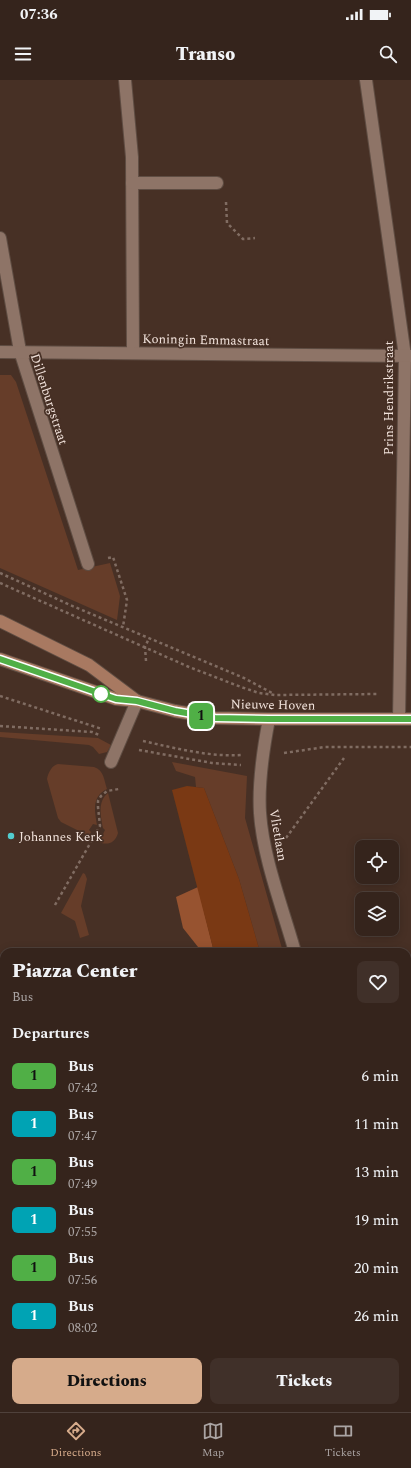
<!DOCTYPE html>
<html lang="en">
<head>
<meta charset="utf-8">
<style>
  body { margin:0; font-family:Spectral,serif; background:#403029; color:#f1f3f6; height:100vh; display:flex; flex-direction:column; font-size:15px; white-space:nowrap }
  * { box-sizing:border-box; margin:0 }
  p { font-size:13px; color:#aaa4a3 }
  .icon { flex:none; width:22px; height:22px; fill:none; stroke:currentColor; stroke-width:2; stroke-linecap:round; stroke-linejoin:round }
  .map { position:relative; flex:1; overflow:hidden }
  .side { position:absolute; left:0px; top:868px; width:411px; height:464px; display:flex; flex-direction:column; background:#35241c; border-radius:12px 12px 0 0; box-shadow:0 2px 10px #0003,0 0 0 1px #4f413b }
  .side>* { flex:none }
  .badge { padding:0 8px; border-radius:6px; font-size:14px; line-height:26px }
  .buttons { position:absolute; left:355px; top:760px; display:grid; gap:8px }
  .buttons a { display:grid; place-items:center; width:44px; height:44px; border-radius:8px; background:#35241c; box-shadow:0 2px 10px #0003,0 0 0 1px #4f413b; font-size:20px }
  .map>.badge { position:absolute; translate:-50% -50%; box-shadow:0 0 0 2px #fff }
  h2 { padding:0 12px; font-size:15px; line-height:36px }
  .round { display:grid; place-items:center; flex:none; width:42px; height:42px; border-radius:8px; background:#403029 }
  .head { display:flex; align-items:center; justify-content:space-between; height:68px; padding:0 12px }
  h1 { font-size:19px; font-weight:800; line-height:30px }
  .button { display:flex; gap:8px; margin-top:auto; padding:8px 12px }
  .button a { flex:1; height:46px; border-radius:8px; background:#d6ab8b; color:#111; font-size:16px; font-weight:800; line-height:46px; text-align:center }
  .button a+a { background:#403029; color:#f1f3f6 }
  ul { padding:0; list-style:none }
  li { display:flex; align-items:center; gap:12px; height:48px; padding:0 12px }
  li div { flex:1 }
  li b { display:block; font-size:15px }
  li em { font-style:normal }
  li .badge { min-width:44px; font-weight:700; text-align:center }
  .status { display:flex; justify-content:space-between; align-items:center; height:28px; padding:0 20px; background:#35241c; direction:ltr }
  .status svg { height:11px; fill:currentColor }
  header { display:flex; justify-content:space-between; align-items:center; height:52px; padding:0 12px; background:#35241c; font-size:18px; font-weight:800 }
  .tabs { display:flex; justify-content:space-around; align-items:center; height:56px; border-top:1px solid #4f413b; background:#35241c; font-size:11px; color:#aaa4a3 }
  .tabs a { display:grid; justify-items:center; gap:2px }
  .tabs .selected { color:#d6ab8b }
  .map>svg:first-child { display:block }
  .green { fill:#663d29 }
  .forest { fill:#975330 }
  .water { fill:#7a3914 }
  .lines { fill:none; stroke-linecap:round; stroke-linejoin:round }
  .lane-casing { stroke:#5f4d43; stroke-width:14 }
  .street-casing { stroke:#5f4d43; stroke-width:14 }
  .secondary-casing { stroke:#5f4d43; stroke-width:14 }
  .path { stroke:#806c62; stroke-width:2.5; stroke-dasharray:3 3; stroke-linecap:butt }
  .lane { stroke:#8e7467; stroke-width:12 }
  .street { stroke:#8e7467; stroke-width:12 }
  .secondary { stroke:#a87961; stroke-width:12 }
  .line-casing { stroke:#fff; stroke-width:9 }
  .line { stroke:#50af46; stroke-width:6 }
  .stop-dot { fill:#fff; stroke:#50af46; stroke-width:2 }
  .poi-dot { fill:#52cdcf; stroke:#473025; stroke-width:1.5 }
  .labels { text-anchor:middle; stroke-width:3.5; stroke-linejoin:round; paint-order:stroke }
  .street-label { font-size:13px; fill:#f1e2db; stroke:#473025 }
  .poi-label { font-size:13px; fill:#f1e2db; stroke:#473025; text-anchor:start }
</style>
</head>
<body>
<div class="status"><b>07:36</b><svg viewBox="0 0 49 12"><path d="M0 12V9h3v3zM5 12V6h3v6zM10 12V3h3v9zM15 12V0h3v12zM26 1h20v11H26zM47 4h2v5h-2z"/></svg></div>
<header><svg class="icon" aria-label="menu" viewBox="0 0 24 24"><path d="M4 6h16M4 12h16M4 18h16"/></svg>Transo<svg class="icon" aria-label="search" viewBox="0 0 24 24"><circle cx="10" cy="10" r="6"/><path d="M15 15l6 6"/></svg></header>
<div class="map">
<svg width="411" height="1332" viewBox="0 0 411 1332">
  <rect width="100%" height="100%" fill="#473025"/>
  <g class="green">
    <polygon points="0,295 11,295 16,302 78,490 110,483 120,516 117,540 0,488"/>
    <polygon points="0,652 98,658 111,665 107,672 99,674 93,667 89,665 0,657"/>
    <polygon points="172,682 247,696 245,738 283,872 260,872 239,799 204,708 196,707 195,697 176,691"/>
    <path d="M58,684l36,3c10,3 10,13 13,22 -16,8 -12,22 -10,36l-4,-1 -4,6 2,2 -2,4 -28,-14 -3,-4 -11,-39c1,-6 5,-14 11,-15z"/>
    <path d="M108,713l10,40c-3,11 -12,13 -21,8l2,-4 2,1 4,-8 -2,-2c-2,-12 -6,-26 5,-35z"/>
    <polygon points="83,793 85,794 87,799 81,826 89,855 80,858 75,841 61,833"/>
  </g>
  <g class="forest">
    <polygon points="198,807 214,872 202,872 183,848 176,817"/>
    <polygon points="293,1328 329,1328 330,1332 294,1332"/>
  </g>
  <g class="water">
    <polygon points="187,706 204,708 239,799 260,872 214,872 172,710"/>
    <polygon points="329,1328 372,1328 372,1332 330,1332"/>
  </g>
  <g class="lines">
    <g class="lane-casing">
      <g id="lane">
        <polyline points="125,0 132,77 133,272"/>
        <polyline points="132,103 217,103"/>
        <polyline points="111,682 137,621"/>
      </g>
    </g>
    <g class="street-casing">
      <g id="street">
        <polyline points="366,0 405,276 399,639"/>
        <polyline points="0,158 20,271 88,484"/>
        <polyline points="0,272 411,276"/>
        <path d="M269,639c-6,31 -11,63 -9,94 3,45 23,96 35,139"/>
        <polyline points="407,1078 411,1078"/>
        <polyline points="0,1303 4,1302"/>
        <polyline points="407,1307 411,1327"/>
        <polyline points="90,1328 92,1332"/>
      </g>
    </g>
    <g class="secondary-casing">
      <g id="secondary">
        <polyline points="0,541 89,585 137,621"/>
        <polyline points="0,579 116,619 137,621 175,631 215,638 269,639 411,639"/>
        <polyline points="0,967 4,971"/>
        <polyline points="0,1043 4,1047"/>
        <polyline points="189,1328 191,1332"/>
        <polyline points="246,1328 248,1332"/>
      </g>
    </g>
    <g class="path">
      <polyline points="226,122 227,143 243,159 255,158"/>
      <polyline points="108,478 113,477 127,520 123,547"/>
      <polyline points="0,493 70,525 244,598 274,614"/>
      <polyline points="0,503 189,587 241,607 259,613 275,615 379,614"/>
      <polyline points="146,581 145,567 149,558"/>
      <polyline points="0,616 102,649"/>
      <polyline points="0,646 92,652 99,655"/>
      <path d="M143,661c32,7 65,16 98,14"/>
      <polyline points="139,670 212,683 241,685"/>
      <polyline points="284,673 325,667 411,667"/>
      <polyline points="286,758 344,678"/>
      <polyline points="55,825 100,746 98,727 98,721 101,716 107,711 119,709"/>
      <polyline points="0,933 4,937"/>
      <polyline points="0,1081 4,1086"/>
      <polyline points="162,1328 164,1332"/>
      <polyline points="272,1328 274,1332"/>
    </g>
    <use href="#lane" class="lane"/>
    <use href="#street" class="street"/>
    <use href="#secondary" class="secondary"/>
  </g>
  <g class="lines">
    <g class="line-casing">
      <polyline id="line" points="0,579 116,619 137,621 175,631 215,638 269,639 411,639"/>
    </g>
    <use href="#line" class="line"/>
  </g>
  <circle class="stop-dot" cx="101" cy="614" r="8"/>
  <circle class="poi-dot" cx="11" cy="756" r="4"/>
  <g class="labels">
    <g class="street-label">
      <text transform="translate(206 259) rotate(1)" y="5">Koningin Emmastraat</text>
      <text transform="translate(388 318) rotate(-90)" y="5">Prins Hendrikstraat</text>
      <text transform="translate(50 319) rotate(72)" y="5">Dillenburgstraat</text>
      <text transform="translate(273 624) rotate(1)" y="5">Nieuwe Hoven</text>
      <text transform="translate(279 755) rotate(80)" y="5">Vlietlaan</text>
    </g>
    <g class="poi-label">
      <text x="19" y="761">Johannes Kerk</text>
    </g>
  </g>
</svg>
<div class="buttons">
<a><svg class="icon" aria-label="locate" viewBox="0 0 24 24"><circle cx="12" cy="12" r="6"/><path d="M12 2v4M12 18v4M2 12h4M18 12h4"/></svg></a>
<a><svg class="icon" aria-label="layers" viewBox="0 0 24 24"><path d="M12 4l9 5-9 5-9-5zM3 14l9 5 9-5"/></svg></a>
</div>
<b class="badge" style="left:201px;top:636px;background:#50af46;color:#111">1</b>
<section class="side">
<div class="head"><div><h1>Piazza Center</h1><p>Bus</p></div><a class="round"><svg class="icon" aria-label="heart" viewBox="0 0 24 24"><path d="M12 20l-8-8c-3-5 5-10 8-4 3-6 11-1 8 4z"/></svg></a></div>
<h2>Departures</h2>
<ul>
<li><span class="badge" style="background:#50af46;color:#111">1</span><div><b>Bus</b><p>07:42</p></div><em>6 min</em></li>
<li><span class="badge" style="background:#00a3b4;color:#fff">1</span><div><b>Bus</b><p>07:47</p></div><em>11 min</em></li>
<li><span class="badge" style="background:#50af46;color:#111">1</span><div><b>Bus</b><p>07:49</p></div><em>13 min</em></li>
<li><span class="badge" style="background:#00a3b4;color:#fff">1</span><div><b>Bus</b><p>07:55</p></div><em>19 min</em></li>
<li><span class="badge" style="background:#50af46;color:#111">1</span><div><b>Bus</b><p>07:56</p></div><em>20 min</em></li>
<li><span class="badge" style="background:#00a3b4;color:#fff">1</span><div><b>Bus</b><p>08:02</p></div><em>26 min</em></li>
</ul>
<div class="button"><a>Directions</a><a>Tickets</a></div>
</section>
</div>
<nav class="tabs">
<a class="selected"><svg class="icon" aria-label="directions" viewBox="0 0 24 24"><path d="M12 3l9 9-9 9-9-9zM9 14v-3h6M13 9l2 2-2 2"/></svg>Directions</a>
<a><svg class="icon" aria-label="map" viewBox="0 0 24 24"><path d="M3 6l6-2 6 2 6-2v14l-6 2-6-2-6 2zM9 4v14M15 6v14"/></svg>Map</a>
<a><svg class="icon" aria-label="tickets" viewBox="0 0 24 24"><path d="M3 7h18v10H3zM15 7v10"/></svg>Tickets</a>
</nav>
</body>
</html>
